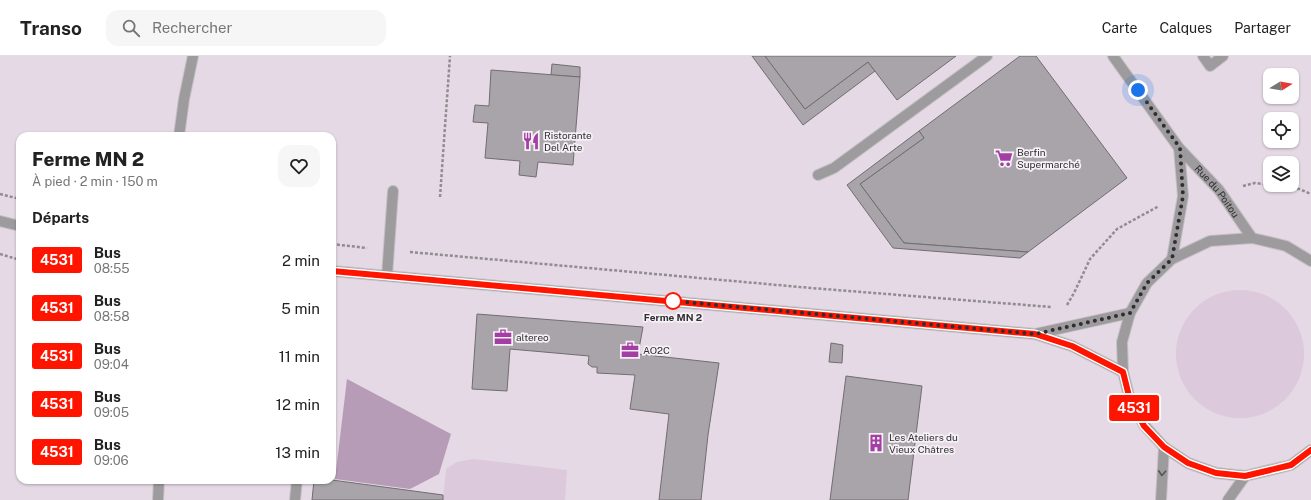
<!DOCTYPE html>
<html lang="fr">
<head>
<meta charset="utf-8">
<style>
  body { margin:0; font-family:"Public Sans",sans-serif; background:#f6f6f6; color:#222; height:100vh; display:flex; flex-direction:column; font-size:15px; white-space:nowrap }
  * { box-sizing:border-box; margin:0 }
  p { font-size:13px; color:#767676 }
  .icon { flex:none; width:22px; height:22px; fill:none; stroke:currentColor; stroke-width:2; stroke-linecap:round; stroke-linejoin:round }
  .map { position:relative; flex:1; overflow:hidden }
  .sheet { position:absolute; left:16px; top:76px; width:320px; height:352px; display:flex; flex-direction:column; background:#fff; border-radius:12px; box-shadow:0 1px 3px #0004 }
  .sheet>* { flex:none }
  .badge { padding:0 8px; border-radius:3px; font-size:14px; line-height:26px }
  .needle { width:26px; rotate:79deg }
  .tools { position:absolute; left:1263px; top:12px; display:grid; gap:8px }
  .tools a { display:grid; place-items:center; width:36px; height:36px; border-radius:8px; background:#fff; box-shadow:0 1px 3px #0004; font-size:20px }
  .you { position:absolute; width:20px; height:20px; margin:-10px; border:3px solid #fff; border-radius:50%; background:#1a73e8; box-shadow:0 0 0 6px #1a73e833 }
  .map>.badge { position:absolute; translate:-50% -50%; box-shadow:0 0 0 2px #fff }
  h2 { padding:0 16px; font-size:15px; line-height:36px }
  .round { display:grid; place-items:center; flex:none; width:42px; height:42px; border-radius:12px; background:#f6f6f6 }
  .head { display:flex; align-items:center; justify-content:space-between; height:68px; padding:0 16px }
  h1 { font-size:19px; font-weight:800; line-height:30px }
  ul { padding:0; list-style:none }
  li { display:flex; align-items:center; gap:12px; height:48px; padding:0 16px }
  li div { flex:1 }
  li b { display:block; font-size:15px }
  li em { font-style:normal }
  li .badge { min-width:44px; font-weight:700; text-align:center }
  header { display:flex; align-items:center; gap:24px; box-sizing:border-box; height:56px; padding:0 20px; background:#fff; border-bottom:1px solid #e0e0e0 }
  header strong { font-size:19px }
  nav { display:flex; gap:22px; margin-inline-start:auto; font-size:14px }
  .search { width:280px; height:36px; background:#f6f6f6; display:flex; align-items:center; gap:10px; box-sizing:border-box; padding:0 14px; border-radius:12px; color:#767676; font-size:15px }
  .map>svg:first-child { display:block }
  .built { fill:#e4d9e4; fill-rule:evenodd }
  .green { fill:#dcc9db }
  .water { fill:#b79cb7 }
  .building { fill:#a9a4a9; stroke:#726d72 }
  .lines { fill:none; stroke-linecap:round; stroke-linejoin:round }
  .service-casing { stroke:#c4c0c4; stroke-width:12 }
  .minor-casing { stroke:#c4c0c4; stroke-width:12 }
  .tertiary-casing { stroke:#c4c0c4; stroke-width:12 }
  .path { stroke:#908c90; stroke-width:2.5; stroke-dasharray:3 2; stroke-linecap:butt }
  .service { stroke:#9d9b9d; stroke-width:10 }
  .minor { stroke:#9d9b9d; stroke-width:10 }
  .tertiary { stroke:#9d9b9d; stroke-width:10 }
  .oneway { stroke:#565456 }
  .line-casing { stroke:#fff; stroke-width:9 }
  .line { stroke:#ff1400; stroke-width:6 }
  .walk { stroke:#302e30; stroke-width:4; stroke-dasharray:0 7.2 }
  .stop-dot { fill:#fff; stroke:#ff1400; stroke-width:2 }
  .labels { text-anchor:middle; stroke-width:3.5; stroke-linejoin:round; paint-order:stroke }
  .poi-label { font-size:10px; fill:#302e30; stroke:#f6f1f6; text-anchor:start }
  .street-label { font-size:10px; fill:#302e30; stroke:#f6f1f6 }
  .stop-label { font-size:10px; font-weight:bold; fill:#302e30; stroke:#f6f1f6 }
</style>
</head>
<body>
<header>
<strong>Transo</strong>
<div class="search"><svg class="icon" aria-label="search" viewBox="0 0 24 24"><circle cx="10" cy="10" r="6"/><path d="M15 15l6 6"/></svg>Rechercher</div>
<nav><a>Carte</a><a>Calques</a><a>Partager</a></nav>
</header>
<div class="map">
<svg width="1311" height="444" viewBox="0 0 1311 444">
  <rect width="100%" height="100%" fill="#e9e4e9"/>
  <path class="built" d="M0,0h1311v444h-1311zM1270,19h22v22h-22zM1270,63h22v22h-22zM20,80h312v344h-312zM1270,107h22v22h-22z"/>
  <g class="green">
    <circle cx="1240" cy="298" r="64"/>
    <polygon points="473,403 567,414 565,444 443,444 446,413 457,406"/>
  </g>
  <polygon class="water" points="347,323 451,378 439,418 410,433 335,423"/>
  <g class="building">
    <polygon points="752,0 765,0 805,53 868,6 875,15 803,69"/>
    <polygon points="765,0 956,0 897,44 868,6 805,53"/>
    <polygon points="1020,0 1036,0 1127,122 1028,196 904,187 860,128 924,82 919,75"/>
    <polygon points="552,8 580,11 580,21 551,19"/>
    <polygon points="491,14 580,21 573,109 538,106 536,121 519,119 520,105 485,102 488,67 473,66 475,49 489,50"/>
    <polygon points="919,75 924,82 860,128 904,187 1028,196 1020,202 893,192 847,129"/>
    <polygon points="477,258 643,271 638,298 719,307 708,379 701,444 659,444 669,358 630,353 635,319 597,317 597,311 592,311 588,308 589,300 510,293 507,335 472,333"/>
    <polygon points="831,287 843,289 842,307 829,306"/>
    <polygon points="846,320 922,330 908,444 830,444"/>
    <polygon points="314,424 332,424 443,439 443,444 312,444"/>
  </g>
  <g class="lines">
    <g class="service-casing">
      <g id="service">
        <polyline points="1203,0 1210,10 1223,0"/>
        <polyline points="179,80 184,43 193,0"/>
        <polyline points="818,119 834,112 987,0"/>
        <polyline points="387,220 393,135"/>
        <polyline points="158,444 159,424"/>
        <polyline points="295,444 297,424"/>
      </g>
    </g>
    <g class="minor-casing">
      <g id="minor">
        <path id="s1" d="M1113,0l66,92 40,42 33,48"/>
        <polyline points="1172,203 1183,140 1179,92"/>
        <polyline points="1161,444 1164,391"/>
        <polyline points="1228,444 1245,420"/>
      </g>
    </g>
    <g class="tertiary-casing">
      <g id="tertiary">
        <polyline points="0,165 20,170"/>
        <polyline points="1311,205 1286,190 1252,182 1210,185 1172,203 1147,227 1130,257 1122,286 1123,316 1130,344 1144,369 1164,391 1188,407 1216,417 1245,420 1291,409 1311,394"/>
        <polyline points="332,215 1035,278 1072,290 1123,316"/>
        <polyline points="1035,278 1130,257"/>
      </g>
    </g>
    <g class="path">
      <polyline points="1243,130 1255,127 1299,133 1311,138"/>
      <polyline points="0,138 20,143"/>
      <polyline points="440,141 450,0"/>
      <polyline points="332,188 367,192"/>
      <polyline points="410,196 811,232 1051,251"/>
      <polyline points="0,198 20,204"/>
      <polyline points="1067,249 1074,237 1090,203 1117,173 1159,150"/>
    </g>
    <use href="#service" class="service"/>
    <use href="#minor" class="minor"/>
    <use href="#tertiary" class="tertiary"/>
  </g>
  <defs><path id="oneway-chevron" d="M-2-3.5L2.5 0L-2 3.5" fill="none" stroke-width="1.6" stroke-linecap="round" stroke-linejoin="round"/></defs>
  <use class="oneway" href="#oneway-chevron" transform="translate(1162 417) rotate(93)"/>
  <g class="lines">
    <g class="line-casing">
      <polyline id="line" points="332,215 1035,278 1072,290 1123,316 1130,344 1144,370 1164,391 1188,407 1216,417 1245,420 1291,409 1311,394"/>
    </g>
    <use href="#line" class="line"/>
    <polyline class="walk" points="673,245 1035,278 1130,257 1147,227 1172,203 1183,140 1180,92 1138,34"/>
  </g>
  <defs>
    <g id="restaurant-bare" transform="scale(1.38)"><path d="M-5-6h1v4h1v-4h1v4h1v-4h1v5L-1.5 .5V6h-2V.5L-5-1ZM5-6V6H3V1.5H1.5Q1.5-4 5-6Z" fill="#a33fa4" stroke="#f6f1f6" stroke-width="2.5" paint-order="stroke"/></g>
    <g id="supermarket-bare" transform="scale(1.38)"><path d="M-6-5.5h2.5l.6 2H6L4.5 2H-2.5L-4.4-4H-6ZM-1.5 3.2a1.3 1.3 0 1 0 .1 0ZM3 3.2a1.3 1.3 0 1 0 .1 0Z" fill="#a33fa4" stroke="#f6f1f6" stroke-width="2.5" paint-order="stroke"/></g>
    <g id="office-bare" transform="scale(1.38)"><path d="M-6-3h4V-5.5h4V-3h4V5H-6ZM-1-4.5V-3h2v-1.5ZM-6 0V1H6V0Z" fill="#a33fa4" stroke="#f6f1f6" stroke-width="2.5" paint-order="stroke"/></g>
    <g id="building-bare" transform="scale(1.38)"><path d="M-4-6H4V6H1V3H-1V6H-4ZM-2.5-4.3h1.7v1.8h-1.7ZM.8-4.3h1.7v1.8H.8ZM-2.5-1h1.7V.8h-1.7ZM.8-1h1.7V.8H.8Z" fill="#a33fa4" stroke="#f6f1f6" stroke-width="2.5" paint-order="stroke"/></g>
  </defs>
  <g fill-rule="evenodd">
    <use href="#restaurant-bare" x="531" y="85"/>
    <use href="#supermarket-bare" x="1004" y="102"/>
    <use href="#office-bare" x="503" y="281"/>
    <use href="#office-bare" x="630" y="294"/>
    <use href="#building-bare" x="876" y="387"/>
  </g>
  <circle class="stop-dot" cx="673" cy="245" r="8"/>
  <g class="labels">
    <g class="poi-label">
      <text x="544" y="83">Ristorante<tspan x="544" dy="12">Del Arte</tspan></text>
      <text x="1017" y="100">Berfin<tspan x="1017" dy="12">Supermarché</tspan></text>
      <text x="516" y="285">altereo</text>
      <text x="643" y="298">AO2C</text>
      <text x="889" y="385">Les Ateliers du<tspan x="889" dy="12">Vieux Châtres</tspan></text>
    </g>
    <g class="street-label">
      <text dy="4" stroke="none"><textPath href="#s1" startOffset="171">Rue du Poitou</textPath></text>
    </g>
    <g class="stop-label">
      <text x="673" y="265">Ferme MN 2</text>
    </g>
  </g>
</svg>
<div class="tools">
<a><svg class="needle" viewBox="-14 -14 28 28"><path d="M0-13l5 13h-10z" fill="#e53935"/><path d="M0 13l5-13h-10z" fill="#767676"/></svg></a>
<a><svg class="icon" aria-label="locate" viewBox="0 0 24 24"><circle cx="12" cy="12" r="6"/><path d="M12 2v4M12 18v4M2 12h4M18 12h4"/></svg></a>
<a><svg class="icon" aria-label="layers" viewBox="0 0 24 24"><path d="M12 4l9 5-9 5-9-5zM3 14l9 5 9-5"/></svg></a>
</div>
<div class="you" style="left:1138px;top:34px"></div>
<b class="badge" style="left:1134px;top:352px;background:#ff1400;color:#fff">4531</b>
<section class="sheet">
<div class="head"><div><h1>Ferme MN 2</h1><p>À pied · 2 min · 150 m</p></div><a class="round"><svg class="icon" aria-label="heart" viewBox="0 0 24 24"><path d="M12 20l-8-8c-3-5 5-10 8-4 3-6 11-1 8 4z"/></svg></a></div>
<h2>Départs</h2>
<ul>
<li><span class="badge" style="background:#ff1400;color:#fff">4531</span><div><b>Bus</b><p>08:55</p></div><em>2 min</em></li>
<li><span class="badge" style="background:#ff1400;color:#fff">4531</span><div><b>Bus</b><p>08:58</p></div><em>5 min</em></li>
<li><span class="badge" style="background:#ff1400;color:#fff">4531</span><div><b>Bus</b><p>09:04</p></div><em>11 min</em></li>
<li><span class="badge" style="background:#ff1400;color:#fff">4531</span><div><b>Bus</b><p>09:05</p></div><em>12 min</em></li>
<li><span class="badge" style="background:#ff1400;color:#fff">4531</span><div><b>Bus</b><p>09:06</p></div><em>13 min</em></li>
</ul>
</section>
</div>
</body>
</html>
